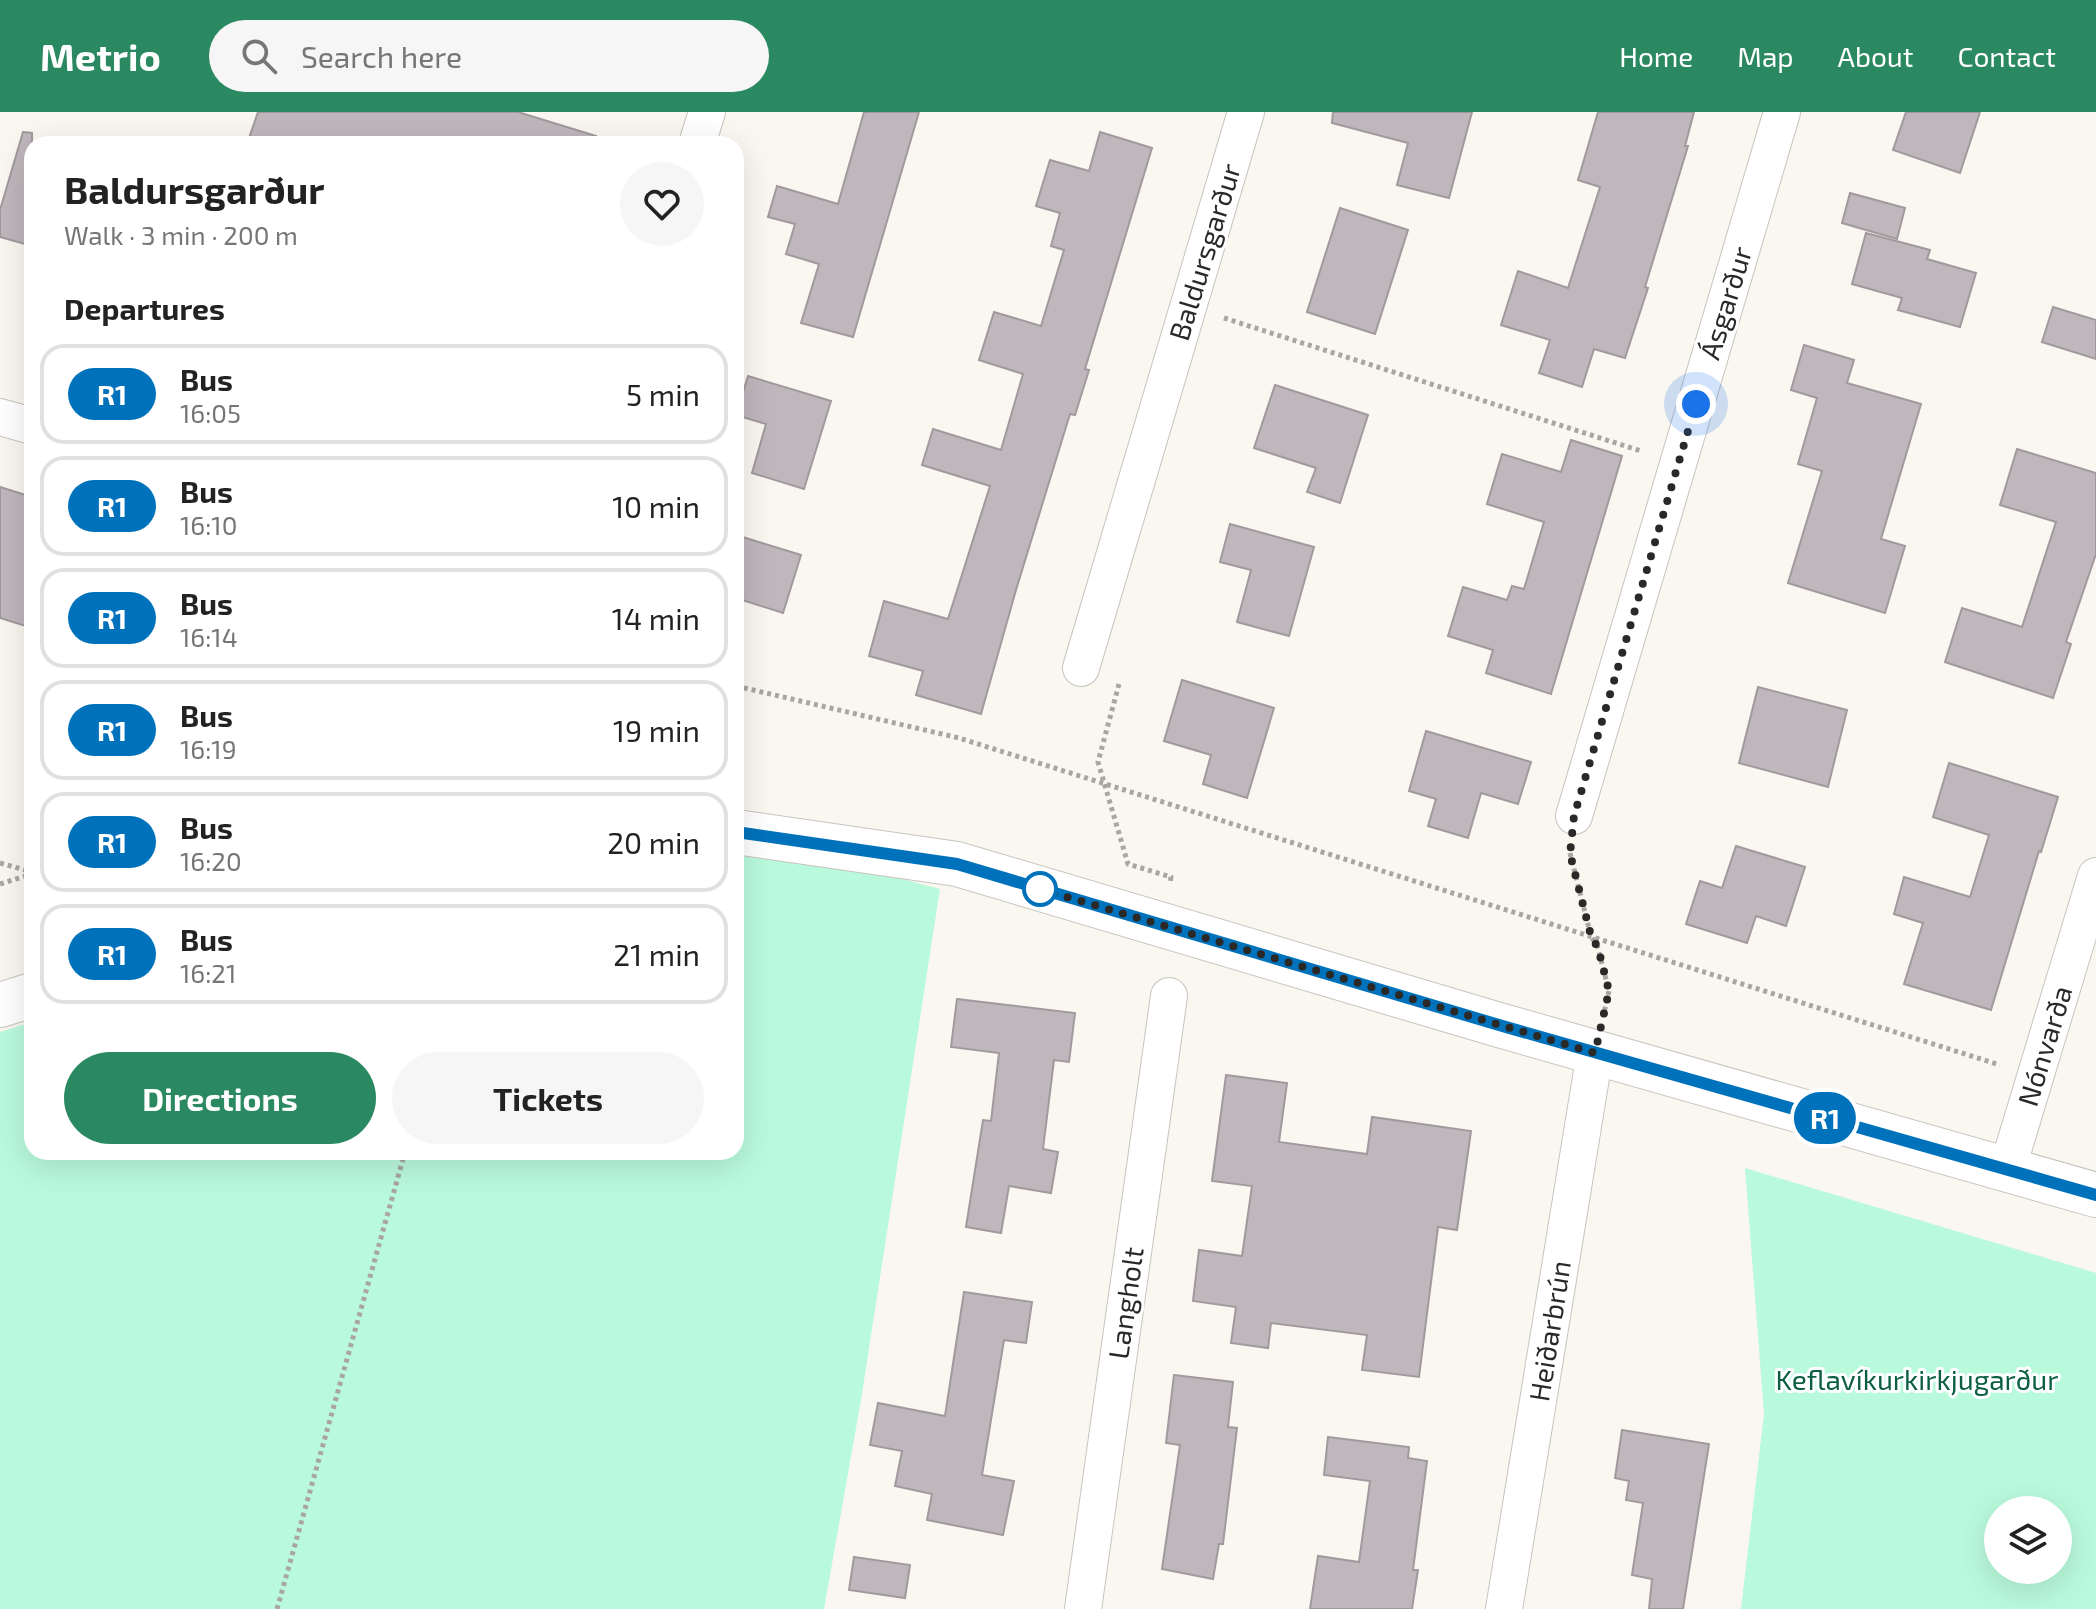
<!DOCTYPE html>
<html lang="en">
<head>
<meta charset="utf-8">
<style>
  body { margin:0; font-family:"Exo 2",sans-serif; background:#f6f6f6; color:#222; height:100vh; display:flex; flex-direction:column; font-size:30px; white-space:nowrap }
  * { box-sizing:border-box; margin:0 }
  p { font-size:26px; color:#767676 }
  .icon { flex:none; width:44px; height:44px; fill:none; stroke:currentColor; stroke-width:2; stroke-linecap:round; stroke-linejoin:round }
  .map { position:relative; flex:1; overflow:hidden }
  .details { position:absolute; left:24px; top:24px; width:720px; height:1024px; display:flex; flex-direction:column; background:#fff; border-radius:24px; box-shadow:0 8px 32px #0002 }
  .details>* { flex:none }
  .badge { padding:0 16px; border-radius:26px; font-size:28px; line-height:52px }
  .controls { position:absolute; left:1984px; top:1384px; display:grid; gap:16px }
  .controls a { display:grid; place-items:center; width:88px; height:88px; border-radius:50%; background:#fff; box-shadow:0 8px 32px #0002; font-size:40px }
  .you { position:absolute; width:40px; height:40px; margin:-20px; border:6px solid #fff; border-radius:50%; background:#1a73e8; box-shadow:0 0 0 12px #1a73e833 }
  .map>.badge { position:absolute; translate:-50% -50%; box-shadow:0 0 0 4px #fff }
  h2 { padding:0 40px; font-size:30px; line-height:72px }
  .round { display:grid; place-items:center; flex:none; width:84px; height:84px; border-radius:42px; background:#f6f6f6 }
  .summary { display:flex; align-items:center; justify-content:space-between; height:136px; padding:0 40px }
  h1 { font-size:38px; font-weight:700; line-height:60px }
  .button { display:flex; gap:16px; margin-top:auto; padding:16px 40px }
  .button a { flex:1; height:92px; border-radius:48px; background:#2a8961; color:#fff; font-size:32px; font-weight:700; line-height:92px; text-align:center }
  .button a+a { background:#f6f6f6; color:#222 }
  ul { padding:0; list-style:none }
  li { display:flex; align-items:center; gap:24px; height:100px; margin:0 16px 12px; padding:0 24px; border:4px solid #e0e0e0; border-radius:24px }
  li div { flex:1 }
  li b { display:block; font-size:30px }
  li em { font-style:normal }
  li .badge { min-width:88px; font-weight:700; text-align:center }
  header { display:flex; align-items:center; gap:48px; box-sizing:border-box; height:112px; padding:0 40px; background:#2a8961; color:#fff }
  header strong { font-size:38px }
  nav { display:flex; gap:44px; margin-inline-start:auto; font-size:28px }
  .search { width:560px; height:72px; background:#f6f6f6; display:flex; align-items:center; gap:20px; box-sizing:border-box; padding:0 28px; border-radius:44px; color:#767676; font-size:30px }
  .map>svg:first-child { display:block }
  .green { fill:#bafadc; fill-rule:evenodd }
  .building { fill:#beb7bb; stroke:#a09a9e; stroke-width:2 }
  .lines { fill:none; stroke-linecap:round; stroke-linejoin:round }
  .minor-casing { stroke:#c8c4be; stroke-width:38 }
  .tertiary-casing { stroke:#c8c4be; stroke-width:46 }
  .path { stroke:#a9a6a1; stroke-width:5; stroke-dasharray:4 4; stroke-linecap:butt }
  .minor { stroke:#fff; stroke-width:36 }
  .tertiary { stroke:#fff; stroke-width:44 }
  .line-casing { stroke:#fff; stroke-width:18 }
  .line { stroke:#0072bc; stroke-width:12 }
  .walk { stroke:#2b2927; stroke-width:8; stroke-dasharray:0 14.4 }
  .stop-dot { fill:#fff; stroke:#0072bc; stroke-width:4 }
  .labels { text-anchor:middle; stroke-width:6; stroke-linejoin:round; paint-order:stroke }
  .street-label { font-size:28px; fill:#2b2927; stroke:#fff }
  .park-label { font-size:28px; fill:#0c5f43; stroke:#fff }
</style>
</head>
<body>
<header>
<strong>Metrio</strong>
<div class="search"><svg class="icon" aria-label="search" viewBox="0 0 24 24"><circle cx="10" cy="10" r="6"/><path d="M15 15l6 6"/></svg>Search here</div>
<nav><a>Home</a><a>Map</a><a>About</a><a>Contact</a></nav>
</header>
<div class="map">
<svg width="2096" height="1497" viewBox="0 0 2096 1497">
  <rect width="100%" height="100%" fill="#faf6f0"/>
  <g class="green">
    <polygon points="736,736 788,737 940,777 861,1288 824,1497 0,1497 0,920 32,910 32,1040 736,1040"/>
    <path d="M1745,1056l351,105v336h-355l23,-195zM1998,1398h60v60h-60z"/>
  </g>
  <g class="building">
    <polygon points="258,0 518,0 596,24 595,32 247,32"/>
    <polygon points="864,0 919,0 853,225 801,211 819,152 786,142 795,112 768,105 777,74 838,92"/>
    <polygon points="1333,0 1472,0 1449,86 1397,73 1408,31 1332,11"/>
    <polygon points="1598,0 1694,0 1685,34 1688,34 1645,175 1648,176 1625,246 1594,237 1582,275 1539,261 1550,228 1501,213 1518,159 1568,176 1600,75 1578,68"/>
    <polygon points="1906,0 1980,0 1960,61 1893,38"/>
    <polygon points="23,20 32,21 32,134 0,125 0,98"/>
    <polygon points="1100,20 1152,36 1085,257 1089,258 1075,303 1070,302 1016,478 981,602 916,583 923,559 869,544 884,489 948,507 990,374 922,353 933,317 1001,338 1023,262 979,248 994,200 1041,214 1064,138 1051,134 1060,101 1036,94 1050,48 1089,59"/>
    <polygon points="1850,81 1905,96 1897,127 1842,111"/>
    <polygon points="1340,96 1408,118 1375,222 1307,200"/>
    <polygon points="1866,121 1930,138 1927,147 1976,161 1960,215 1898,198 1902,186 1852,172"/>
    <polygon points="2053,195 2096,208 2096,247 2042,230"/>
    <polygon points="1804,233 1854,248 1847,271 1921,292 1881,427 1905,434 1885,501 1788,471 1822,359 1798,352 1817,286 1791,278"/>
    <polygon points="748,264 831,289 804,377 752,361 766,312 736,303"/>
    <polygon points="1275,273 1368,303 1340,391 1307,380 1316,356 1254,336"/>
    <polygon points="1571,328 1622,344 1551,582 1486,561 1493,538 1448,524 1463,475 1507,488 1512,474 1524,477 1544,410 1487,392 1502,342 1561,360"/>
    <polygon points="2017,337 2096,361 2096,442 2066,530 2071,532 2053,586 1945,550 1962,496 2022,515 2056,410 2000,393"/>
    <polygon points="0,375 32,385 32,516 0,506"/>
    <polygon points="1230,412 1314,435 1289,524 1237,510 1251,458 1220,450"/>
    <polygon points="736,423 801,443 783,501 736,486"/>
    <polygon points="1182,568 1274,596 1247,686 1203,672 1211,643 1164,629"/>
    <polygon points="1758,575 1847,598 1828,675 1739,651"/>
    <polygon points="1426,619 1531,650 1518,692 1481,681 1468,726 1428,714 1436,687 1409,679"/>
    <polygon points="1949,651 2058,685 2041,740 2039,739 1991,898 1904,872 1923,811 1894,802 1904,765 1970,785 1989,723 1933,705"/>
    <polygon points="1736,734 1805,755 1786,814 1756,804 1747,831 1686,812 1700,769 1722,776"/>
    <polygon points="957,887 1075,901 1069,950 1054,948 1043,1037 1058,1040 1051,1081 1009,1074 1001,1121 966,1115 983,1008 991,1009 999,941 951,935"/>
    <polygon points="1226,963 1287,971 1279,1030 1367,1042 1372,1005 1471,1019 1457,1118 1438,1115 1419,1265 1362,1258 1367,1223 1271,1211 1268,1236 1231,1231 1236,1195 1193,1189 1199,1138 1242,1144 1252,1074 1212,1069"/>
    <polygon points="964,1180 1032,1190 1026,1231 1004,1228 982,1363 1014,1369 1003,1423 927,1408 932,1382 895,1374 902,1339 870,1333 878,1291 945,1304"/>
    <polygon points="1174,1263 1233,1270 1228,1315 1237,1316 1223,1432 1219,1432 1213,1467 1162,1457 1180,1333 1166,1331"/>
    <polygon points="1622,1318 1709,1332 1683,1497 1649,1497 1652,1467 1632,1463 1643,1391 1626,1388 1629,1369 1615,1366"/>
    <polygon points="1328,1325 1409,1335 1408,1346 1427,1349 1413,1458 1418,1458 1412,1497 1310,1497 1318,1444 1359,1450 1370,1369 1324,1363"/>
    <polygon points="854,1445 910,1453 905,1486 849,1478"/>
  </g>
  <g class="lines">
    <g class="minor-casing">
      <g id="minor">
        <polyline points="697,32 707,0"/>
        <polyline points="0,305 32,314"/>
        <polyline points="1081,556 1246,0"/>
        <polyline points="1574,704 1782,0"/>
        <polyline points="2007,1058 2096,764"/>
        <polyline points="1083,1497 1169,884"/>
        <polyline points="1504,1497 1595,941"/>
      </g>
    </g>
    <g class="tertiary-casing">
      <g id="tertiary">
        <polyline points="736,720 957,752 1499,913 2096,1083"/>
        <polyline points="0,893 32,883"/>
      </g>
    </g>
    <g class="path">
      <polyline points="1224,206 1641,339"/>
      <polyline points="1119,572 1098,650 1128,752 1171,765 1170,771"/>
      <polyline points="736,574 959,626 2000,953"/>
      <polyline points="1570,741 1591,824 1598,836 1609,879 1604,901"/>
      <polyline points="0,751 32,760"/>
      <polyline points="0,772 32,762"/>
      <polyline points="277,1497 405,1040"/>
    </g>
    <use href="#minor" class="minor"/>
    <use href="#tertiary" class="tertiary"/>
  </g>
  <g class="lines">
    <g class="line-casing">
      <polyline id="line" points="736,720 957,752 1499,913 2096,1083"/>
    </g>
    <use href="#line" class="line"/>
    <polyline class="walk" points="1040,777 1595,941 1609,879 1598,836 1591,824 1570,742 1574,704 1696,292"/>
  </g>
  <circle class="stop-dot" cx="1040" cy="777" r="16"/>
  <g class="labels">
    <g class="street-label">
      <text transform="translate(1205 140) rotate(-73)" y="10">Baldursgarður</text>
      <text transform="translate(1726 191) rotate(-73)" y="10">Ásgarður</text>
      <text transform="translate(2045 934) rotate(-73)" y="10">Nónvarða</text>
      <text transform="translate(1126 1191) rotate(-82)" y="10">Langholt</text>
      <text transform="translate(1550 1219) rotate(-81)" y="10">Heiðarbrún</text>
    </g>
    <g class="park-label">
      <text x="1917" y="1278">Keflavíkurkirkjugarður</text>
    </g>
  </g>
</svg>
<div class="controls">
<a><svg class="icon" aria-label="layers" viewBox="0 0 24 24"><path d="M12 4l9 5-9 5-9-5zM3 14l9 5 9-5"/></svg></a>
</div>
<div class="you" style="left:1696px;top:292px"></div>
<b class="badge" style="left:1825px;top:1006px;background:#0072bc;color:#fff">R1</b>
<section class="details">
<div class="summary"><div><h1>Baldursgarður</h1><p>Walk · 3 min · 200 m</p></div><a class="round"><svg class="icon" aria-label="heart" viewBox="0 0 24 24"><path d="M12 20l-8-8c-3-5 5-10 8-4 3-6 11-1 8 4z"/></svg></a></div>
<h2>Departures</h2>
<ul>
<li><span class="badge" style="background:#0072bc;color:#fff">R1</span><div><b>Bus</b><p>16:05</p></div><em>5 min</em></li>
<li><span class="badge" style="background:#0072bc;color:#fff">R1</span><div><b>Bus</b><p>16:10</p></div><em>10 min</em></li>
<li><span class="badge" style="background:#0072bc;color:#fff">R1</span><div><b>Bus</b><p>16:14</p></div><em>14 min</em></li>
<li><span class="badge" style="background:#0072bc;color:#fff">R1</span><div><b>Bus</b><p>16:19</p></div><em>19 min</em></li>
<li><span class="badge" style="background:#0072bc;color:#fff">R1</span><div><b>Bus</b><p>16:20</p></div><em>20 min</em></li>
<li><span class="badge" style="background:#0072bc;color:#fff">R1</span><div><b>Bus</b><p>16:21</p></div><em>21 min</em></li>
</ul>
<div class="button"><a>Directions</a><a>Tickets</a></div>
</section>
</div>
</body>
</html>
